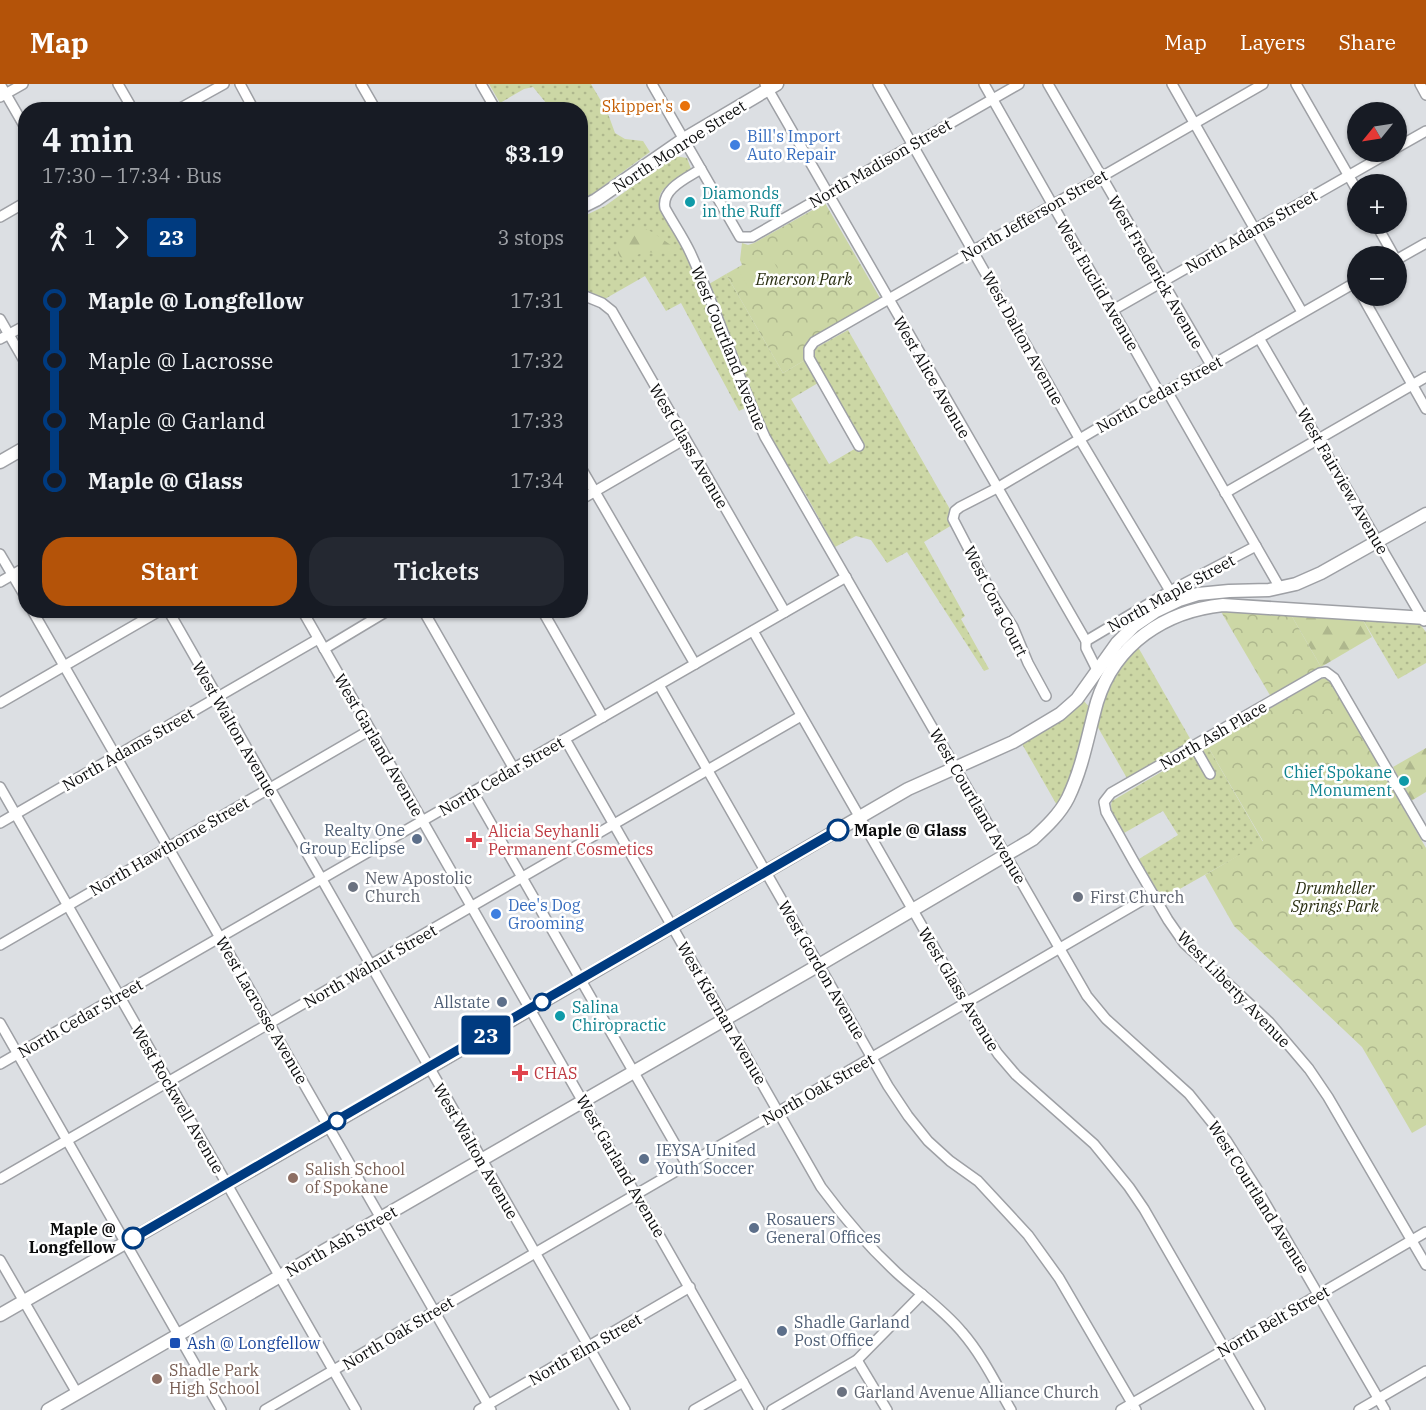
<!DOCTYPE html>
<html lang="en">
<head>
<meta charset="utf-8">
<style>
  body { margin:0; font-family:"IBM Plex Serif",serif; background:#242831; color:#f1f3f6; height:100vh; display:flex; flex-direction:column; font-size:22px; white-space:nowrap }
  * { box-sizing:border-box; margin:0 }
  p { font-size:20px; color:#9ea1a6 }
  .icon { flex:none; width:33px; height:33px; fill:none; stroke:currentColor; stroke-width:2; stroke-linecap:round; stroke-linejoin:round }
  .map { position:relative; flex:1; overflow:hidden }
  .details { position:absolute; left:18px; top:18px; width:570px; height:516px; display:flex; flex-direction:column; background:#171b24; border-radius:24px; box-shadow:0 2px 4px #0004 }
  .details>* { flex:none }
  .badge { padding:0 12px; border-radius:4px; font-size:21px; line-height:39px }
  .needle { width:39px; rotate:240deg }
  .tools { position:absolute; left:1347px; top:18px; display:grid; gap:12px }
  .tools a { display:grid; place-items:center; width:60px; height:60px; border-radius:50%; background:#171b24; box-shadow:0 2px 4px #0004; font-size:30px }
  .map>.badge { position:absolute; translate:-50% -50%; box-shadow:0 0 0 3px #fff }
  .legs { display:flex; align-items:center; gap:9px; height:66px; padding:0 24px; font-size:20px }
  .legs p { margin-inline-start:auto }
  .summary { display:flex; align-items:center; justify-content:space-between; height:102px; padding:0 24px }
  h1 { font-size:33px; font-weight:600; line-height:45px }
  .cta { display:flex; gap:12px; margin-top:auto; padding:12px 24px }
  .cta a { flex:1; height:69px; border-radius:24px; background:#b45309; color:#fff; font-size:24px; font-weight:600; line-height:69px; text-align:center }
  .cta a+a { background:#242831; color:#f1f3f6 }
  ul { padding:0 24px; list-style:none }
  li { display:flex; align-items:center; gap:21px; height:60px; font-size:22px }
  li i { display:grid; place-items:center; width:9px; height:100%; margin:0 8px; background:currentColor }
  li i::after { content:''; width:15px; height:15px; margin:-8px; border:4px solid; border-radius:50%; background:#171b24 }
  li p { margin-inline-start:auto }
  li:first-child i { background:linear-gradient(#0000 50%,currentColor 0) }
  li:last-child i { background:linear-gradient(currentColor 50%,#0000 0) }
  header { display:flex; align-items:center; gap:36px; box-sizing:border-box; height:84px; padding:0 30px; background:#b45309; color:#fff }
  header strong { font-size:28px }
  nav { display:flex; gap:33px; margin-inline-start:auto; font-size:21px }
  .map>svg:first-child { display:block }
  .grass { fill:url(#grass-dots) }
  .forest { fill:url(#forest-firs) }
  .park { fill:url(#park-crowns) }
  .pitch { fill:#ccd7a5 }
  .lines { fill:none; stroke-linecap:round; stroke-linejoin:round }
  .minor-casing { stroke:#9ea0a5; stroke-width:12 }
  .major-casing { stroke:#9ea0a5; stroke-width:15 }
  .minor { stroke:#fff; stroke-width:9 }
  .major { stroke:#fff; stroke-width:12 }
  .line-1-casing { stroke:#fff; stroke-width:14 }
  .line-1 { stroke:#003b80; stroke-width:9 }
  .food-dot { fill:#e8710a; stroke:#fff; stroke-width:2 }
  .shop-dot { fill:#3f7fe0; stroke:#fff; stroke-width:2 }
  .culture-dot { fill:#0f9aa8; stroke:#fff; stroke-width:2 }
  .stop-1-dot { fill:#fff; stroke:#003b80; stroke-width:3 }
  .service-dot { fill:#5c6f8a; stroke:#fff; stroke-width:2 }
  .health-dot { fill:#e0444e; stroke:#fff; stroke-width:2 }
  .worship-dot { fill:#6b7280; stroke:#fff; stroke-width:2 }
  .education-dot { fill:#8d6e63; stroke:#fff; stroke-width:2 }
  .transit-dot { fill:#1a4fb4; stroke:#fff; stroke-width:2 }
  .labels { text-anchor:middle; stroke-width:5; stroke-linejoin:round; paint-order:stroke }
  .food-label { font-size:16px; fill:#c56008; stroke:#fff; text-anchor:end }
  .shop-label { font-size:16px; fill:#366cbe; stroke:#fff; text-anchor:start }
  .street-label { font-size:16px; fill:#0b0c0d; stroke:#fff }
  .culture-label { font-size:16px; fill:#0d838f; stroke:#fff; text-anchor:start }
  .park-label { font-size:16px; font-style:italic; fill:#292e11; stroke:#fff }
  .service-label { font-size:16px; fill:#4e5e75; stroke:#fff; text-anchor:start }
  .stop-label { font-size:16px; font-weight:bold; fill:#0b0c0d; stroke:#fff; text-anchor:start }
  .health-label { font-size:16px; fill:#be3a42; stroke:#fff; text-anchor:start }
  .worship-label { font-size:16px; fill:#5b616d; stroke:#fff; text-anchor:start }
  .education-label { font-size:16px; fill:#785e54; stroke:#fff; text-anchor:start }
  .transit-label { font-size:16px; fill:#164399; stroke:#fff; text-anchor:start }
</style>
</head>
<body>
<header>
<strong>Map</strong>
<nav><a>Map</a><a>Layers</a><a>Share</a></nav>
</header>
<div class="map">
<svg width="1426" height="1326" viewBox="0 0 1426 1326">
  <defs>
    <pattern id="grass-dots" width="8" height="8" patternUnits="userSpaceOnUse" patternTransform="scale(1.5)"><rect width="8" height="8" fill="#ccd7a5"/><path d="M2 2h.1M6 6h.1" fill="none" stroke="#aeb78d" stroke-width="1.8" stroke-linecap="round"/></pattern>
    <pattern id="forest-firs" width="22" height="20" patternUnits="userSpaceOnUse" patternTransform="scale(1.5)"><rect width="22" height="20" fill="#ccd7a5"/><path d="M5 1l3.5 6h-7zM16 11l3.5 6h-7z" fill="#aeb78d"/></pattern>
    <pattern id="park-crowns" width="20" height="18" patternUnits="userSpaceOnUse" patternTransform="scale(1.5)"><rect width="20" height="18" fill="#ccd7a5"/><path d="M2 6a3 3 0 1 1 6 0M12 15a3 3 0 1 1 6 0" fill="none" stroke="#aeb78d"/></pattern>
  </defs>
  <rect width="100%" height="100%" fill="#dcdfe3"/>
  <g class="grass">
    <polygon points="489,0 591,0 607,27 615,49 625,55 643,57 650,68 595,108 581,116 581,81 586,73 581,63 580,26 551,25 533,3 524,5 500,19"/>
    <path d="M675,72l12,2 4,11c-9,8 -27,15 -31,26 -5,15 19,44 26,58 25,48 42,103 61,154l-8,4 -58,-108 -15,8 -21,-35 -42,24 -22,-9 -1,-73 25,-12z"/>
    <polygon points="726,190 783,289 805,276 818,299 791,315 829,380 863,360 812,270 814,265 848,246 951,427 952,441 924,458 965,532 961,535 989,585 984,587 907,468 887,479 871,456 856,452 835,463 806,411 766,350 753,318 709,200"/>
    <polygon points="1363,536 1419,539 1426,548 1426,579 1398,595"/>
    <path d="M1138,563l54,95 -64,38 -32,-56c10,-32 20,-52 42,-77z"/>
    <polygon points="1083,616 1091,625 1076,685 1058,723 1022,660 1060,637"/>
    <path d="M1207,661l56,97 -101,57 -23,-40 39,-24 -15,-24 -39,22c-5,-9 -16,-21 -12,-32z"/>
  </g>
  <g class="forest">
    <polygon points="641,143 652,148 678,166 676,170 644,168 628,175 620,173 618,169 619,156"/>
    <polygon points="1290,529 1363,536 1372,553 1321,583"/>
    <polygon points="1426,664 1426,708 1411,717 1393,683"/>
  </g>
  <g class="park">
    <polygon points="825,119 880,214 879,217 811,255 804,264 805,276 783,289 726,190 742,181 740,176 742,159 748,161 754,159"/>
    <polygon points="1220,526 1290,529 1321,583 1271,613"/>
    <polygon points="1321,595 1326,594 1330,597 1426,764 1426,1041 1412,1049 1362,963 1234,842 1205,791 1263,757 1207,661"/>
  </g>
  <polygon class="pitch" points="768,168 779,187 749,205 738,185"/>
  <g class="lines">
    <g class="minor-casing">
      <g id="minor">
        <polyline points="0,0 26,45"/>
        <polyline points="118,0 133,26"/>
        <polyline points="240,0 254,26"/>
        <polyline points="361,0 376,26"/>
        <polyline points="481,0 496,26"/>
        <polyline points="652,0 740,153 752,153 1019,0"/>
        <polyline points="765,0 1086,557 1086,564 1097,586"/>
        <polyline points="878,0 1079,354 1170,507"/>
        <polyline points="984,0 1159,308"/>
        <polyline points="1048,0 1211,281"/>
        <polyline points="1172,0 1302,228"/>
        <polyline points="1296,0 1358,108"/>
        <polyline points="1420,0 1426,11"/>
        <polyline points="0,13 23,0"/>
        <polyline points="177,26 224,0"/>
        <polyline points="1396,64 1426,47"/>
        <path d="M701,85c-14,9 -40,20 -36,39 8,15 18,29 25,44 28,60 47,124 75,185l322,559 19,23 83,75 37,46 31,49 128,221"/>
        <polyline points="0,133 26,118"/>
        <polyline points="1376,140 1394,172"/>
        <polyline points="1396,176 1426,159"/>
        <polyline points="580,210 602,219 612,227 785,528"/>
        <polyline points="1362,212 1426,325"/>
        <polyline points="1113,226 1390,68"/>
        <polyline points="0,235 26,280"/>
        <polyline points="1259,254 1424,537"/>
        <polyline points="0,255 26,241"/>
        <polyline points="1167,307 1280,504"/>
        <polyline points="859,362 809,274 809,265 814,258 1263,0"/>
        <polyline points="580,382 695,580"/>
        <polyline points="1225,409 1426,293"/>
        <polyline points="580,416 685,355"/>
        <polyline points="0,470 26,514"/>
        <polyline points="0,498 26,483"/>
        <polyline points="32,526 491,1326"/>
        <polyline points="168,526 625,1326"/>
        <polyline points="302,526 759,1326"/>
        <polyline points="423,526 514,685"/>
        <polyline points="542,526 603,633"/>
        <polyline points="753,547 981,945 998,970 1016,991 1094,1060 1129,1103 1144,1125 1260,1326"/>
        <polyline points="1086,557 1170,507 1256,462"/>
        <polyline points="324,565 389,526"/>
        <polyline points="659,601 888,1002 908,1032 928,1057 950,1077 978,1097 1028,1151 1059,1194 1136,1326"/>
        <polyline points="1046,612 1028,579 1013,543 992,510 953,435 955,427 960,423 997,404 1159,308 1167,307 1358,197"/>
        <polyline points="0,619 161,526"/>
        <path d="M565,655l256,448c23,31 48,60 76,86 22,20 46,36 65,59 20,23 34,52 49,78"/>
        <polyline points="1194,662 1210,690"/>
        <polyline points="0,703 356,1326"/>
        <polyline points="473,708 687,1081"/>
        <polyline points="0,739 318,555"/>
        <polyline points="1426,752 1334,594 1326,588 1320,589 1111,709 1104,718 1106,728 1134,778 1168,836 1184,859 1269,938 1309,985 1328,1013 1426,1181"/>
        <polyline points="0,861 370,646"/>
        <polyline points="0,939 221,1326"/>
        <polyline points="0,980 846,493"/>
        <polyline points="0,1095 801,632"/>
        <polyline points="0,1176 77,1309"/>
        <polyline points="857,1276 887,1326"/>
        <polyline points="265,1326 1153,810"/>
        <polyline points="479,1326 690,1203"/>
        <polyline points="694,1326 743,1298"/>
        <polyline points="772,1326 857,1276 922,1210"/>
        <polyline points="1121,1326 1426,1148"/>
        <polyline points="1359,1326 1426,1287"/>
      </g>
    </g>
    <g class="major-casing">
      <g id="major">
        <polyline points="580,124 596,116 684,55 777,0"/>
        <polyline points="0,378 26,363"/>
        <polyline points="0,1231 429,984 908,705 1013,658 1060,630 1077,615 1117,559 1134,542 1156,527 1179,516 1198,510 1229,507 1269,506 1296,500 1321,489 1426,430"/>
        <path d="M48,1326l771,-445 214,-126c13,-12 27,-25 35,-41 15,-31 20,-64 29,-96 18,-58 68,-91 126,-97l203,13"/>
      </g>
    </g>
    <use href="#minor" class="minor"/>
    <use href="#major" class="major"/>
  </g>
  <g class="lines">
    <g class="line-1-casing">
      <polyline id="line-1" points="133,1154 838,746"/>
    </g>
    <use href="#line-1" class="line-1"/>
  </g>
  <circle class="food-dot" cx="685" cy="22" r="6"/>
  <g class="shop-dot">
    <circle cx="735" cy="61" r="6"/>
    <circle cx="496" cy="830" r="6"/>
  </g>
  <g class="culture-dot">
    <circle cx="690" cy="118" r="6"/>
    <circle cx="1404" cy="697" r="6"/>
    <circle cx="560" cy="932" r="6"/>
  </g>
  <g class="stop-1-dot">
    <circle cx="838" cy="746" r="10"/>
    <circle cx="542" cy="918" r="8"/>
    <circle cx="337" cy="1037" r="8"/>
    <circle cx="133" cy="1154" r="10"/>
  </g>
  <g class="service-dot">
    <circle cx="417" cy="755" r="6"/>
    <circle cx="502" cy="918" r="6"/>
    <circle cx="644" cy="1075" r="6"/>
    <circle cx="754" cy="1144" r="6"/>
    <circle cx="782" cy="1247" r="6"/>
  </g>
  <g class="health-dot">
    <path d="M471 747h6v6h6v6h-6v6h-6v-6h-6v-6h6z"/>
    <path d="M517 980h6v6h6v6h-6v6h-6v-6h-6v-6h6z"/>
  </g>
  <g class="worship-dot">
    <circle cx="353" cy="803" r="6"/>
    <circle cx="1078" cy="813" r="6"/>
    <circle cx="842" cy="1308" r="6"/>
  </g>
  <g class="education-dot">
    <circle cx="293" cy="1094" r="6"/>
    <circle cx="157" cy="1295" r="6"/>
  </g>
  <rect class="transit-dot" x="169" y="1253" width="12" height="12" rx="3"/>
  <g class="labels">
    <g class="food-label">
      <text x="673" y="28">Skipper's</text>
    </g>
    <g class="shop-label">
      <text x="747" y="58">Bill's Import<tspan x="747" dy="18">Auto Repair</tspan></text>
      <text x="508" y="827">Dee's Dog<tspan x="508" dy="18">Grooming</tspan></text>
    </g>
    <g class="street-label">
      <text transform="translate(679 62) rotate(-33)" y="6">North Monroe Street</text>
      <text transform="translate(880 79) rotate(-30)" y="6">North Madison Street</text>
      <text transform="translate(1034 131) rotate(-30)" y="6">North Jefferson Street</text>
      <text transform="translate(1251 147) rotate(-30)" y="6">North Adams Street</text>
      <text transform="translate(1156 188) rotate(60)" y="6">West Frederick Avenue</text>
      <text transform="translate(1098 201) rotate(60)" y="6">West Euclid Avenue</text>
      <text transform="translate(1023 254) rotate(61)" y="6">West Dalton Avenue</text>
      <text transform="translate(729 264) rotate(68)" y="6">West Courtland Avenue</text>
      <text transform="translate(932 293) rotate(60)" y="6">West Alice Avenue</text>
      <text transform="translate(1159 310) rotate(-29)" y="6">North Cedar Street</text>
      <text transform="translate(689 362) rotate(60)" y="6">West Glass Avenue</text>
      <text transform="translate(1343 397) rotate(60)" y="6">West Fairview Avenue</text>
      <text transform="translate(1171 509) rotate(-29)" y="6">North Maple Street</text>
      <text transform="translate(996 517) rotate(63)" y="6">West Cora Court</text>
      <text transform="translate(235 645) rotate(60)" y="6">West Walton Avenue</text>
      <text transform="translate(1213 651) rotate(-30)" y="6">North Ash Place</text>
      <text transform="translate(379 661) rotate(60)" y="6">West Garland Avenue</text>
      <text transform="translate(128 665) rotate(-30)" y="6">North Adams Street</text>
      <text transform="translate(501 692) rotate(-30)" y="6">North Cedar Street</text>
      <text transform="translate(978 722) rotate(60)" y="6">West Courtland Avenue</text>
      <text transform="translate(169 762) rotate(-30)" y="6">North Hawthorne Street</text>
      <text transform="translate(370 882) rotate(-30)" y="6">North Walnut Street</text>
      <text transform="translate(822 886) rotate(60)" y="6">West Gordon Avenue</text>
      <text transform="translate(959 905) rotate(59)" y="6">West Glass Avenue</text>
      <text transform="translate(1234 905) rotate(46)" y="6">West Liberty Avenue</text>
      <text transform="translate(262 926) rotate(60)" y="6">West Lacrosse Avenue</text>
      <text transform="translate(722 929) rotate(60)" y="6">West Kiernan Avenue</text>
      <text transform="translate(80 934) rotate(-30)" y="6">North Cedar Street</text>
      <text transform="translate(818 1005) rotate(-30)" y="6">North Oak Street</text>
      <text transform="translate(178 1015) rotate(60)" y="6">West Rockwell Avenue</text>
      <text transform="translate(476 1067) rotate(60)" y="6">West Walton Avenue</text>
      <text transform="translate(621 1082) rotate(60)" y="6">West Garland Avenue</text>
      <text transform="translate(1259 1113) rotate(58)" y="6">West Courtland Avenue</text>
      <text transform="translate(341 1157) rotate(-30)" y="6">North Ash Street</text>
      <text transform="translate(1273 1237) rotate(-30)" y="6">North Belt Street</text>
      <text transform="translate(398 1249) rotate(-31)" y="6">North Oak Street</text>
      <text transform="translate(585 1265) rotate(-30)" y="6">North Elm Street</text>
    </g>
    <g class="culture-label">
      <text x="702" y="115">Diamonds<tspan x="702" dy="18">in the Ruff</tspan></text>
      <text x="1392" y="694" text-anchor="end">Chief Spokane<tspan x="1392" dy="18">Monument</tspan></text>
      <text x="572" y="929">Salina<tspan x="572" dy="18">Chiropractic</tspan></text>
    </g>
    <g class="park-label">
      <text x="804" y="201">Emerson Park</text>
      <text x="1335" y="810">Drumheller<tspan x="1335" dy="18">Springs Park</tspan></text>
    </g>
    <g class="service-label">
      <text x="405" y="752" text-anchor="end">Realty One<tspan x="405" dy="18">Group Eclipse</tspan></text>
      <text x="490" y="924" text-anchor="end">Allstate</text>
      <text x="656" y="1072">IEYSA United<tspan x="656" dy="18">Youth Soccer</tspan></text>
      <text x="766" y="1141">Rosauers<tspan x="766" dy="18">General Offices</tspan></text>
      <text x="794" y="1244">Shadle Garland<tspan x="794" dy="18">Post Office</tspan></text>
    </g>
    <g class="stop-label">
      <text x="854" y="752">Maple @ Glass</text>
      <text x="116" y="1151" text-anchor="end">Maple @<tspan x="116" dy="18">Longfellow</tspan></text>
    </g>
    <g class="health-label">
      <text x="488" y="753">Alicia Seyhanli<tspan x="488" dy="18">Permanent Cosmetics</tspan></text>
      <text x="534" y="995">CHAS</text>
    </g>
    <g class="worship-label">
      <text x="365" y="800">New Apostolic<tspan x="365" dy="18">Church</tspan></text>
      <text x="1090" y="819">First Church</text>
      <text x="854" y="1314">Garland Avenue Alliance Church</text>
    </g>
    <g class="education-label">
      <text x="305" y="1091">Salish School<tspan x="305" dy="18">of Spokane</tspan></text>
      <text x="169" y="1292">Shadle Park<tspan x="169" dy="18">High School</tspan></text>
    </g>
    <g class="transit-label">
      <text x="187" y="1265">Ash @ Longfellow</text>
    </g>
  </g>
</svg>
<div class="tools">
<a><svg class="needle" viewBox="-14 -14 28 28"><path d="M0-13l5 13h-10z" fill="#e53935"/><path d="M0 13l5-13h-10z" fill="#9ea1a6"/></svg></a>
<a>+</a>
<a>−</a>
</div>
<b class="badge" style="left:486px;top:951px;background:#003b80;color:#fff">23</b>
<section class="details">
<div class="summary"><div><h1>4 min</h1><p>17:30 – 17:34 · Bus</p></div><b>$3.19</b></div>
<div class="legs"><svg class="icon" aria-label="walk" viewBox="0 0 24 24"><circle cx="13" cy="4" r="2"/><path d="M13 8l-2 6 4 7M11 14l-3 7M7 12l3-4h3l4 4"/></svg>1<svg class="icon" aria-label="forward" viewBox="0 0 24 24"><path d="M9 5l7 7-7 7"/></svg><b class="badge" style="background:#003b80;color:#fff">23</b><p>3 stops</p></div>
<ul>
<li><i style="color:#003b80"></i><b>Maple @ Longfellow</b><p>17:31</p></li>
<li><i style="color:#003b80"></i><span>Maple @ Lacrosse</span><p>17:32</p></li>
<li><i style="color:#003b80"></i><span>Maple @ Garland</span><p>17:33</p></li>
<li><i style="color:#003b80"></i><b>Maple @ Glass</b><p>17:34</p></li>
</ul>
<div class="cta"><a>Start</a><a>Tickets</a></div>
</section>
</div>
</body>
</html>
